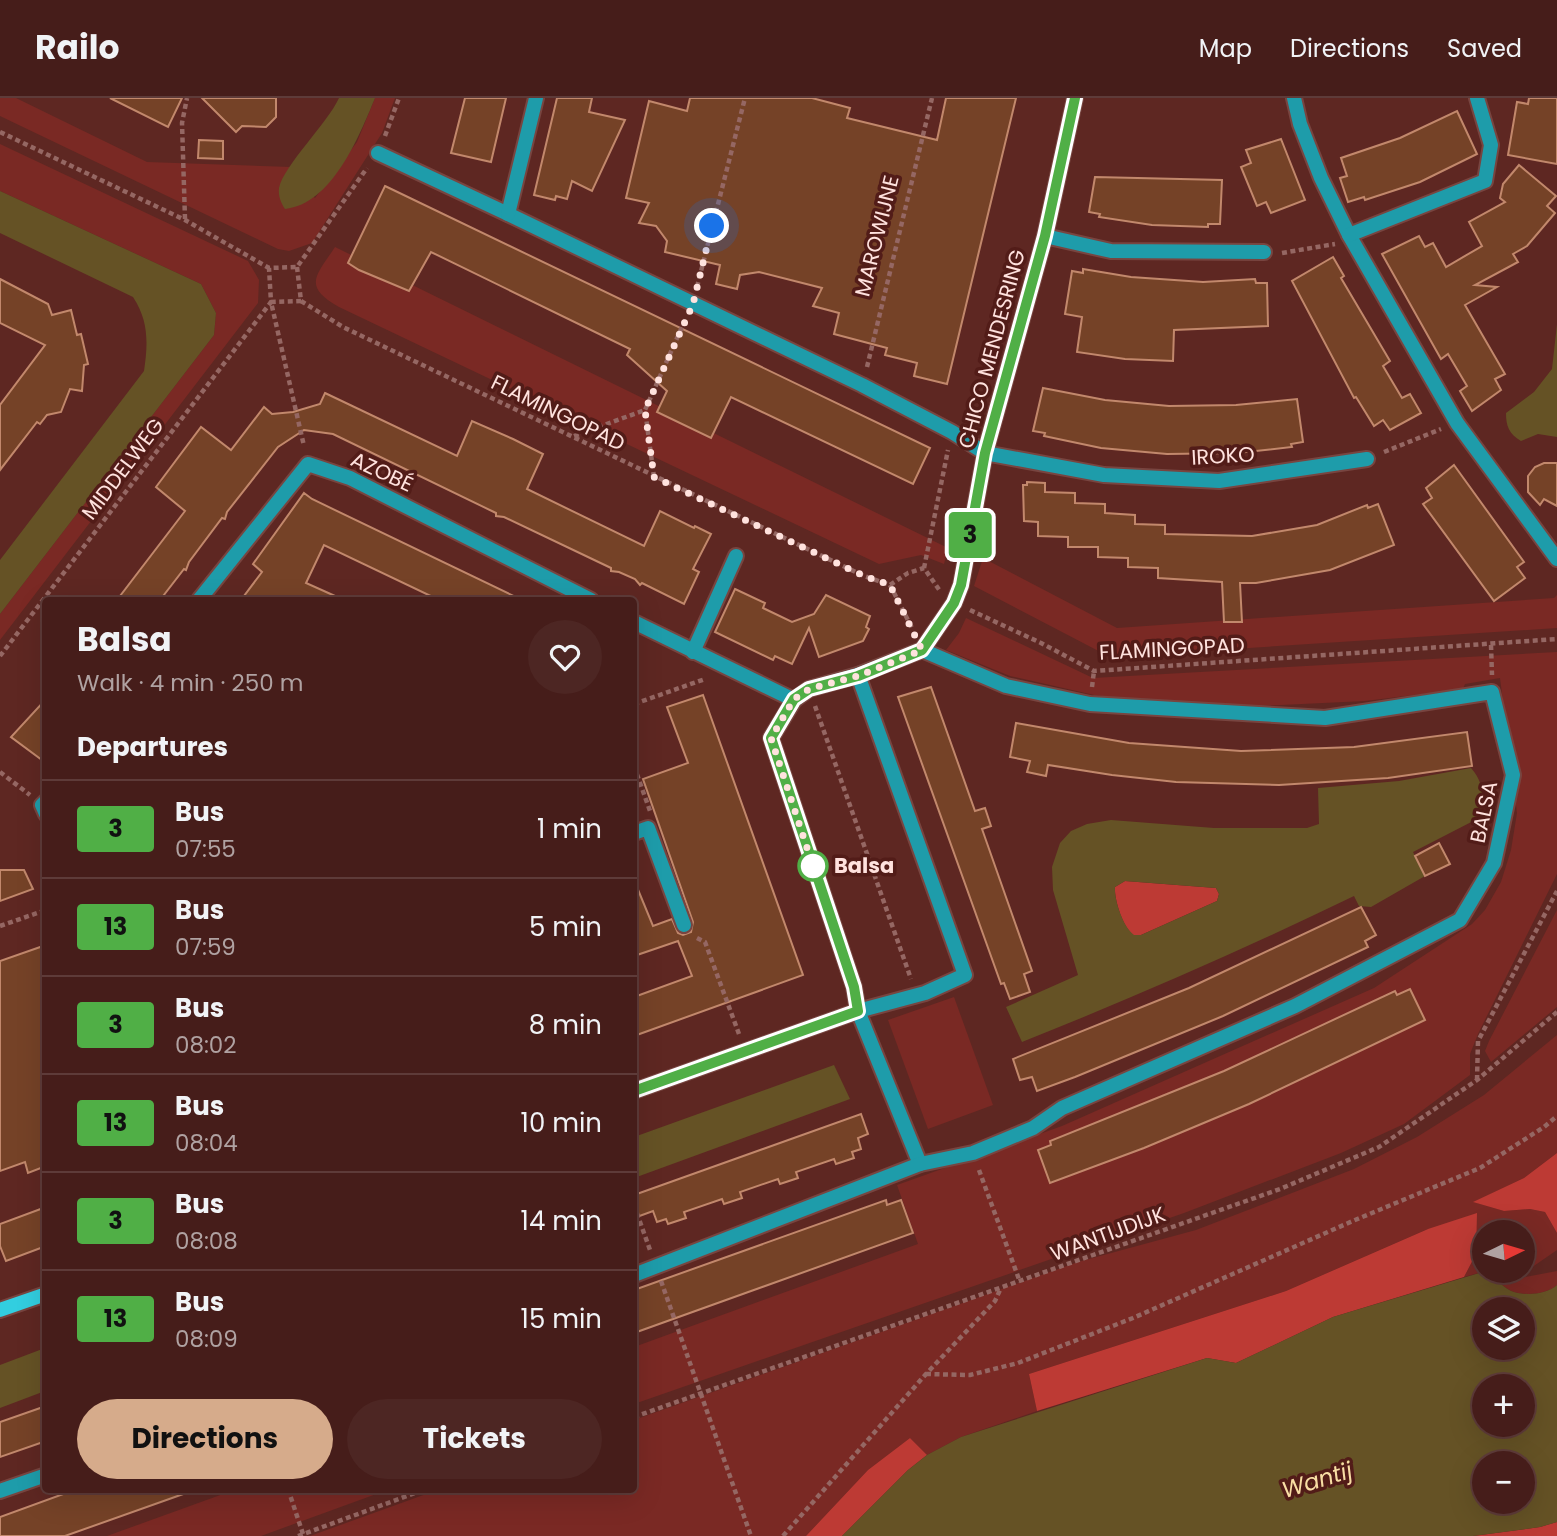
<!DOCTYPE html>
<html lang="en">
<head>
<meta charset="utf-8">
<style>
  body { margin:0; font-family:Poppins,sans-serif; background:#4d2623; color:#f1f3f6; height:100vh; display:flex; flex-direction:column; font-size:26px; white-space:nowrap }
  * { box-sizing:border-box; margin:0 }
  p { font-size:23px; color:#b0a2a2 }
  .icon { flex:none; width:38px; height:38px; fill:none; stroke:currentColor; stroke-width:2; stroke-linecap:round; stroke-linejoin:round }
  .map { position:relative; flex:1; overflow:hidden }
  .drawer { position:absolute; left:42px; top:499px; width:595px; height:896px; display:flex; flex-direction:column; background:#461d1a; border-radius:7px; box-shadow:0 7px 28px #0002,0 0 0 2px #5e3b39 }
  .drawer>* { flex:none }
  .badge { padding:0 14px; border-radius:5px; font-size:24px; line-height:46px }
  .needle { width:46px; rotate:85deg }
  .tools { position:absolute; left:1472px; top:1122px; display:grid; gap:14px }
  .tools a { display:grid; place-items:center; width:63px; height:63px; border-radius:50%; background:#461d1a; box-shadow:0 7px 28px #0002,0 0 0 2px #5e3b39; font-size:35px }
  .you { position:absolute; width:35px; height:35px; margin:-18px; border:5px solid #fff; border-radius:50%; background:#1a73e8; box-shadow:0 0 0 10px #1a73e833 }
  .map>.badge { position:absolute; translate:-50% -50%; box-shadow:0 0 0 4px #fff }
  h2 { padding:0 35px; font-size:26px; line-height:63px }
  .round { display:grid; place-items:center; flex:none; width:74px; height:74px; border-radius:37px; background:#4d2623 }
  .head { display:flex; align-items:center; justify-content:space-between; height:119px; padding:0 35px }
  h1 { font-size:33px; font-weight:700; line-height:52px }
  .cta { display:flex; gap:14px; margin-top:auto; padding:14px 35px }
  .cta a { flex:1; height:80px; border-radius:42px; background:#d6ab8b; color:#111; font-size:28px; font-weight:700; line-height:80px; text-align:center }
  .cta a+a { background:#4d2623; color:#f1f3f6 }
  ul { padding:0; list-style:none }
  li { display:flex; align-items:center; gap:21px; height:98px; padding:0 35px; border-top:2px solid #5e3b39 }
  li div { flex:1 }
  li b { display:block; font-size:26px }
  li em { font-style:normal }
  li .badge { min-width:77px; font-weight:700; text-align:center }
  header { display:flex; align-items:center; gap:42px; box-sizing:border-box; height:98px; padding:0 35px; background:#461d1a; border-bottom:2px solid #5e3b39 }
  header strong { font-size:33px }
  nav { display:flex; gap:38px; margin-inline-start:auto; font-size:24px }
  .map>svg:first-child { display:block }
  .green { fill:#7a2924; fill-rule:evenodd }
  .forest { fill:#bd3a34 }
  .water { fill:#655225; fill-rule:evenodd }
  .building { fill:#754227; stroke:#c2886c; stroke-width:2 }
  .lines { fill:none; stroke-linecap:round; stroke-linejoin:round }
  .street-casing { stroke:#784540; stroke-width:18 }
  .secondary-casing { stroke:#784540; stroke-width:18 }
  .path { stroke:#956763; stroke-width:4.5; stroke-dasharray:5 3.5; stroke-linecap:butt }
  .street { stroke:#1e9caa; stroke-width:14 }
  .secondary { stroke:#32cee0; stroke-width:14 }
  .line-casing { stroke:#fff; stroke-width:16 }
  .line { stroke:#50af46; stroke-width:10 }
  .walk { stroke:#ffe2de; stroke-width:7; stroke-dasharray:0 12.6 }
  .stop-dot { fill:#fff; stroke:#50af46; stroke-width:3.5 }
  .labels { text-anchor:middle; stroke-width:7; stroke-linejoin:round; paint-order:stroke }
  .street-label { font-size:21px; fill:#ffe2de; stroke:#521c18 }
  .stop-label { font-size:21px; font-weight:bold; fill:#ffe2de; stroke:#521c18; text-anchor:start }
  .water-label { font-size:23px; font-style:italic; fill:#f8dea4; stroke:#521c18 }
</style>
</head>
<body>
<header>
<strong>Railo</strong>
<nav><a>Map</a><a>Directions</a><a>Saved</a></nav>
</header>
<div class="map">
<svg width="1557" height="1438" viewBox="0 0 1557 1438">
  <rect width="100%" height="100%" fill="#5e2722"/>
  <g class="green">
    <polygon points="0,0 16,0 147,64 291,69 287,74 315,100 357,44 375,0 395,0 382,35 312,145 289,153 278,151 0,18"/>
    <polygon points="0,46 248,163 259,182 258,205 0,542 0,516 214,237 216,215 201,186 0,93"/>
    <path d="M335,149l613,301 -4,16 -23,-9 -42,9 -540,-257c-37,-21 -23,-31 -4,-60z"/>
    <polygon points="983,460 1117,530 1554,500 1557,497 1557,530 1110,559 974,488"/>
    <polygon points="966,520 1093,580 1557,554 1557,776 1478,936 1470,956 1470,977 1404,1026 1341,1055 1184,1115 634,1306 634,1249 918,1146 897,1087 1062,1028 1374,890 1472,826 1485,812 1501,784 1511,752 1517,715 1500,580 1465,586 1463,591 1365,603 1258,608 1173,607 1094,597 1010,578 946,552 959,535"/>
    <polygon points="1557,812 1557,909 1491,964 1485,953 1489,943"/>
    <polygon points="954,899 993,1007 928,1031 888,922"/>
    <path d="M1557,937v118l-33,25 -50,24 30,9 26,-2 15,3 12,21v17l-42,29 42,-8v14c-10,9 -30,11 -43,7 -10,-3 -20,-15 -28,-21l-22,6 12,-23 -48,-25 -142,62 -257,83 8,37 -76,26 -34,18 -17,-17 -42,32 -62,66h-496l130,-47h194v-69l444,-158 118,-32 158,-61 63,-32 67,-42zM1484,1134h38v38h-38z"/>
    <polygon points="237,1391 390,1391 261,1438 107,1438"/>
  </g>
  <g class="forest">
    <path d="M1125,783l91,7 3,6 -2,7 -76,34h-8c-10,-8 -19,-35 -18,-48z"/>
    <polygon points="1557,1055 1557,1135 1545,1114 1530,1111 1504,1113 1473,1104 1524,1080"/>
    <polygon points="1477,1115 1476,1156 1464,1179 1333,1219 1236,1265 1207,1260 1037,1313 1029,1276 1286,1193 1428,1131"/>
    <polygon points="910,1340 927,1357 908,1372 842,1438 806,1438 868,1372"/>
    <polygon points="1557,1424 1557,1438 1473,1438 1540,1429"/>
  </g>
  <g class="water">
    <path d="M339,0h36c-16,39 -43,106 -90,111 -4,-6 -7,-13 -6,-21 5,-23 48,-64 60,-90z"/>
    <path d="M0,93l201,93 15,29 -2,22 -214,279v-54l144,-189c4,-27 5,-50 -11,-74l-133,-64z"/>
    <path d="M1557,226v113l-19,-3 -17,7c-12,-7 -15,-15 -15,-28l28,-21 18,-23z"/>
    <path d="M1471,670c14,16 12,29 10,49l-68,35 12,24 -54,31 -12,-1 -5,-10c-109,53 -219,101 -332,146l-16,-35 72,-32 -25,-85 -1,-23 8,-24 11,-12 16,-7 24,-4 103,8h93l12,-4 -1,-36 81,-7zM1125,783l91,7 3,6 -2,7 -76,34h-7c-11,-8 -20,-35 -19,-48z"/>
    <polygon points="834,967 850,1001 634,1080 634,1039"/>
    <path d="M1486,1173c8,6 18,18 28,21 13,4 33,2 43,-7v237l-17,5 -67,9h-631l66,-66 19,-15 34,-18 246,-79 29,5 97,-46zM1484,1211h38v39h-38zM1522,1288v38h-38v-38zM1522,1365v39h-38v-39z"/>
    <polygon points="45,1250 45,1293 0,1310 0,1267"/>
  </g>
  <g class="building">
    <polygon points="110,0 182,0 168,29"/>
    <polygon points="202,0 276,0 276,19 266,29 242,28 236,34"/>
    <polygon points="465,0 506,0 491,64 451,55"/>
    <polygon points="557,0 592,0 589,14 625,22 592,93 572,83 567,101 556,98 555,102 534,97"/>
    <polygon points="690,0 812,0 850,10 847,20 937,42 946,0 1016,0 947,286 914,278 917,265 885,257 887,250 834,236 839,215 813,208 822,190 759,174 740,177 737,191 716,186 720,167 665,154 667,143 656,128 639,125 649,105 626,100 649,3 687,13"/>
    <polygon points="1529,0 1557,0 1557,66 1508,57 1517,4 1528,6"/>
    <polygon points="1457,13 1477,56 1420,84 1365,102 1364,99 1348,104 1340,80 1347,78 1341,60 1400,40"/>
    <polygon points="1281,41 1305,102 1271,115 1266,104 1257,108 1241,69 1251,65 1246,52"/>
    <polygon points="199,42 223,43 223,61 198,60"/>
    <polygon points="1519,67 1556,98 1547,108 1555,115 1527,148 1513,156 1518,164 1475,187 1497,189 1465,207 1505,276 1495,281 1501,292 1472,313 1460,293 1467,288 1448,256 1441,261 1382,156 1419,138 1425,149 1433,145 1446,169 1482,148 1469,124 1505,104 1500,100 1503,86"/>
    <polygon points="1095,79 1222,82 1220,126 1208,126 1208,129 1152,127 1099,119 1100,116 1089,114"/>
    <polygon points="385,88 930,350 913,386 731,299 711,340 657,314 667,293 627,257 630,251 431,154 409,193 359,172 348,165"/>
    <polygon points="1333,159 1344,178 1341,180 1390,263 1383,268 1402,300 1410,296 1421,315 1390,332 1383,322 1374,328 1356,299 1354,300 1292,183"/>
    <polygon points="1083,171 1131,179 1203,184 1255,181 1256,185 1267,185 1268,228 1174,232 1173,263 1125,261 1077,254 1082,219 1065,216 1072,173 1083,175"/>
    <polygon points="0,181 48,206 52,217 71,212 77,237 81,236 88,266 84,267 82,293 70,291 61,314 47,317 40,326 37,324 0,372 0,307 45,247 0,225"/>
    <polygon points="1043,290 1105,302 1169,308 1236,307 1297,301 1303,344 1291,346 1292,349 1237,355 1167,356 1101,350 1044,338 1045,335 1033,333"/>
    <polygon points="325,295 457,358 472,323 513,341 543,356 527,391 644,448 660,413 694,430 695,428 711,436 693,471 699,474 684,506 642,485 640,487 635,481 619,474 611,473 611,470 504,419 496,418 496,415 333,336 304,332 278,349 227,414 225,421 222,420 189,464 186,472 184,471 160,502 117,502 185,413 156,389 201,329 231,352 264,309 272,316 293,314 320,306"/>
    <polygon points="1544,365 1557,365 1557,408 1544,401 1540,407 1528,394 1528,378 1535,369"/>
    <polygon points="1454,367 1524,464 1517,469 1525,480 1494,503 1423,406 1432,400 1426,390"/>
    <polygon points="1027,384 1045,385 1045,394 1075,395 1075,405 1105,406 1105,415 1135,417 1135,426 1165,427 1165,436 1252,438 1317,427 1367,407 1368,410 1378,406 1394,447 1330,472 1256,485 1240,485 1242,524 1224,524 1222,484 1158,480 1158,470 1128,469 1128,460 1098,459 1098,449 1068,449 1068,439 1038,438 1038,424 1024,423 1023,387 1027,387"/>
    <polygon points="304,395 312,401 522,502 439,502 324,447 306,485 344,502 241,502 262,474 253,466"/>
    <polygon points="735,491 765,505 763,510 792,524 814,516 826,497 870,518 866,529 869,531 863,543 819,559 809,530 792,566 775,558 773,562 715,534"/>
    <polygon points="931,589 975,713 985,710 991,728 982,731 1032,873 1024,876 1030,894 1010,901 1004,885 1001,886 898,599"/>
    <polygon points="703,597 803,877 634,938 634,899 692,878 678,843 634,858 634,782 653,828 672,821 678,835 683,837 691,834 693,824 643,681 688,665 667,609"/>
    <polygon points="46,601 46,665 11,639"/>
    <polygon points="1016,625 1129,645 1241,653 1354,649 1467,634 1472,668 1388,680 1279,687 1176,684 1112,677 1048,667 1046,678 1027,674 1030,663 1010,659"/>
    <polygon points="1439,745 1450,766 1425,778 1415,758"/>
    <polygon points="0,772 24,772 33,791 0,803"/>
    <polygon points="1361,809 1376,837 1365,843 1368,849 1223,918 1075,979 1037,993 1032,979 1020,982 1013,961 1189,890"/>
    <polygon points="46,847 46,1068 28,1075 25,1064 0,1073 0,863"/>
    <polygon points="1410,891 1425,922 1249,1006 1144,1050 1050,1085 1038,1052 1051,1047 1050,1043 1224,973 1395,893 1397,897"/>
    <polygon points="861,1016 868,1036 858,1040 861,1051 852,1054 854,1060 836,1066 834,1061 796,1074 798,1080 780,1086 778,1081 740,1094 742,1100 724,1106 722,1101 684,1114 686,1120 668,1126 666,1121 657,1124 653,1113 634,1120 634,1097"/>
    <polygon points="886,1102 887,1107 901,1102 913,1135 634,1235 634,1192"/>
    <polygon points="46,1109 46,1148 6,1163 0,1148 0,1126"/>
    <polygon points="46,1308 46,1343 0,1359 0,1324"/>
    <polygon points="77,1391 189,1391 189,1394 65,1438 0,1438 0,1419"/>
  </g>
  <g class="lines">
    <g class="street-casing">
      <g id="street">
        <polyline points="1294,0 1300,26 1321,80 1349,137 1457,325 1557,461"/>
        <polyline points="378,55 508,116 862,287 952,334 985,355 1104,377 1219,383 1367,361"/>
        <polyline points="508,116 536,0"/>
        <polyline points="1349,137 1485,83 1491,47 1477,0"/>
        <polyline points="1045,138 1111,153 1264,154"/>
        <polyline points="199,502 308,366 350,380 591,502"/>
        <polyline points="634,524 794,602"/>
        <polyline points="693,554 736,458"/>
        <polyline points="858,577 965,877 925,895 858,913 920,1066"/>
        <polyline points="46,703 42,707 46,716"/>
        <polyline points="634,735 648,730 684,827"/>
        <polyline points="634,1177 920,1066 973,1055 1033,1030 1062,1010 1295,908 1460,822 1494,765 1513,677 1492,594 1325,620 1090,606 1006,588 922,552"/>
        <polyline points="0,1393 46,1377"/>
      </g>
    </g>
    <g class="secondary-casing">
      <g id="secondary">
        <polyline points="634,993 858,913 854,889 771,640 794,602 809,591 858,577 922,552 954,505 961,487 985,355 1045,138 1075,0"/>
        <polyline points="0,1212 46,1196"/>
      </g>
    </g>
    <g class="path">
      <polyline points="0,34 185,122 269,170"/>
      <polyline points="385,38 399,0"/>
      <polyline points="185,121 182,25 187,0"/>
      <polyline points="1282,155 1335,146"/>
      <polyline points="297,169 301,203 271,204 304,348"/>
      <polyline points="697,189 745,0"/>
      <polyline points="301,203 343,229 864,478 890,487 908,475 924,470 940,493"/>
      <polyline points="867,269 932,0"/>
      <polyline points="574,338 645,312"/>
      <polyline points="1384,354 1441,331"/>
      <polyline points="654,379 645,312 686,220"/>
      <polyline points="924,470 948,352"/>
      <polyline points="890,487 913,532"/>
      <polyline points="970,512 1041,545 1094,573 1557,541"/>
      <polyline points="1491,547 1492,577"/>
      <polyline points="0,558 271,204 269,170 297,169 367,70"/>
      <polyline points="1092,589 1094,573"/>
      <polyline points="634,606 705,581"/>
      <polyline points="815,608 911,881"/>
      <polyline points="634,668 650,713"/>
      <polyline points="0,674 30,697"/>
      <polyline points="0,828 46,812"/>
      <polyline points="697,840 705,844 739,936"/>
      <polyline points="1477,982 1478,943 1557,793"/>
      <polyline points="979,1072 1020,1184"/>
      <polyline points="634,1107 650,1152"/>
      <polyline points="661,1183 751,1438"/>
      <polyline points="926,1276 970,1277 1018,1265 1133,1220 1355,1122 1480,1070 1544,1029 1557,1018"/>
      <polyline points="634,1319 1280,1091 1379,1049 1477,982 1557,914"/>
      <polyline points="288,1391 303,1436"/>
      <polyline points="298,1438 426,1391"/>
      <polyline points="783,1438 926,1276 995,1203 1000,1192"/>
    </g>
    <use href="#street" class="street"/>
    <use href="#secondary" class="secondary"/>
  </g>
  <g class="lines">
    <g class="line-casing">
      <polyline id="line" points="634,993 858,913 854,889 771,640 794,601 809,591 858,578 922,552 954,505 961,487 985,355 1045,138 1075,0"/>
    </g>
    <use href="#line" class="line"/>
    <polyline class="walk" points="712,128 693,206 645,312 654,379 864,478 890,487 922,552 858,578 809,591 794,601 771,640 813,768"/>
  </g>
  <circle class="stop-dot" cx="813" cy="768" r="14"/>
  <g class="labels">
    <g class="street-label">
      <text transform="translate(877 138) rotate(-76)" y="7">MAROWIJNE</text>
      <text transform="translate(992 251) rotate(-75)" y="7">CHICO MENDESRING</text>
      <text transform="translate(558 315) rotate(26)" y="7">FLAMINGOPAD</text>
      <text transform="translate(1223 358) rotate(-3)" y="7">IROKO</text>
      <text transform="translate(123 371) rotate(-53)" y="7">MIDDELWEG</text>
      <text transform="translate(382 374) rotate(25)" y="7">AZOBÉ</text>
      <text transform="translate(1172 551) rotate(-3)" y="7">FLAMINGOPAD</text>
      <text transform="translate(1484 714) rotate(-78)" y="7">BALSA</text>
      <text transform="translate(1108 1136) rotate(-20)" y="7">WANTIJDIJK</text>
    </g>
    <g class="stop-label">
      <text x="834" y="775">Balsa</text>
    </g>
    <g class="water-label">
      <text transform="translate(1317 1382) rotate(-17)" y="8">Wantij</text>
    </g>
  </g>
</svg>
<div class="tools">
<a><svg class="needle" viewBox="-14 -14 28 28"><path d="M0-13l5 13h-10z" fill="#e53935"/><path d="M0 13l5-13h-10z" fill="#b0a2a2"/></svg></a>
<a><svg class="icon" aria-label="layers" viewBox="0 0 24 24"><path d="M12 4l9 5-9 5-9-5zM3 14l9 5 9-5"/></svg></a>
<a>+</a>
<a>−</a>
</div>
<div class="you" style="left:712px;top:128px"></div>
<b class="badge" style="left:970px;top:437px;background:#50af46;color:#111">3</b>
<section class="drawer">
<div class="head"><div><h1>Balsa</h1><p>Walk · 4 min · 250 m</p></div><a class="round"><svg class="icon" aria-label="heart" viewBox="0 0 24 24"><path d="M12 20l-8-8c-3-5 5-10 8-4 3-6 11-1 8 4z"/></svg></a></div>
<h2>Departures</h2>
<ul>
<li><span class="badge" style="background:#50af46;color:#111">3</span><div><b>Bus</b><p>07:55</p></div><em>1 min</em></li>
<li><span class="badge" style="background:#50af46;color:#111">13</span><div><b>Bus</b><p>07:59</p></div><em>5 min</em></li>
<li><span class="badge" style="background:#50af46;color:#111">3</span><div><b>Bus</b><p>08:02</p></div><em>8 min</em></li>
<li><span class="badge" style="background:#50af46;color:#111">13</span><div><b>Bus</b><p>08:04</p></div><em>10 min</em></li>
<li><span class="badge" style="background:#50af46;color:#111">3</span><div><b>Bus</b><p>08:08</p></div><em>14 min</em></li>
<li><span class="badge" style="background:#50af46;color:#111">13</span><div><b>Bus</b><p>08:09</p></div><em>15 min</em></li>
</ul>
<div class="cta"><a>Directions</a><a>Tickets</a></div>
</section>
</div>
</body>
</html>
